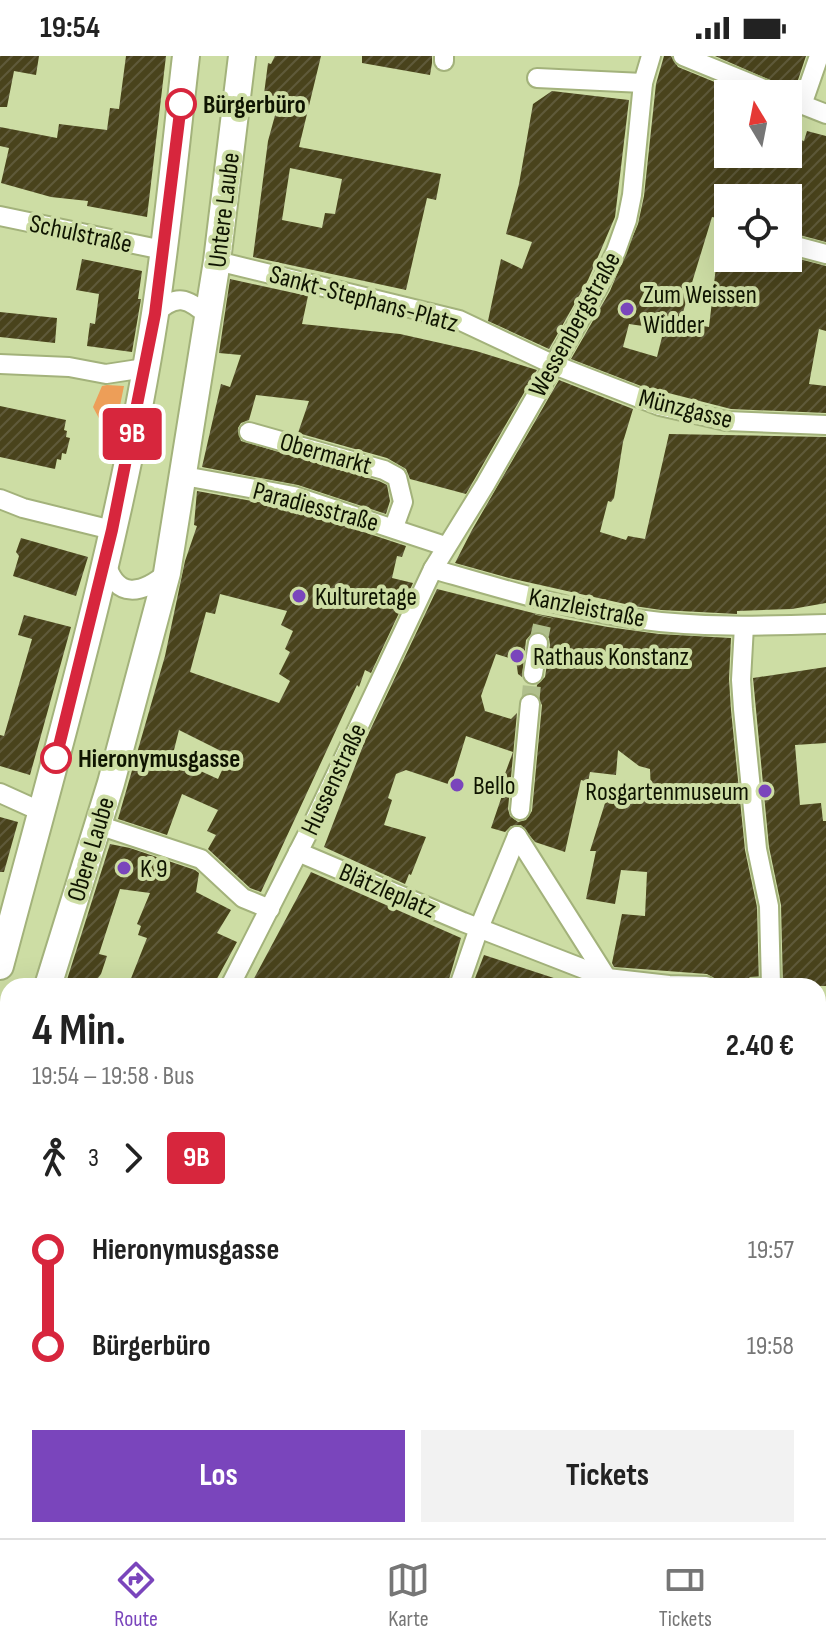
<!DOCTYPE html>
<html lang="de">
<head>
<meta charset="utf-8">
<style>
  body { margin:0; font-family:"Sofia Sans Condensed",sans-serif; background:#f2f2f2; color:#222; height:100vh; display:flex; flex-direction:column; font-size:30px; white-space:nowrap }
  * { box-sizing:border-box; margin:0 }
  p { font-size:26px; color:#767676 }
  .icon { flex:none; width:44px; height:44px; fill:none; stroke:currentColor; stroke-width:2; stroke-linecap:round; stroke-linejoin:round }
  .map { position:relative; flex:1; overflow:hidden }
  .sheet { position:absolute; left:0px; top:922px; width:826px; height:560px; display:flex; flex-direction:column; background:#fff; border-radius:24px 24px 0 0; box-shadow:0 8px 32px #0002 }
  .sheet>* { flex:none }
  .badge { padding:0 16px; border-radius:6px; font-size:28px; line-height:52px }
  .needle { width:52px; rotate:350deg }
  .tools { position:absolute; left:714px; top:24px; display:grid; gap:16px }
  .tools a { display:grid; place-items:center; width:88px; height:88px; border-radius:0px; background:#fff; box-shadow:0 8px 32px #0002; font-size:40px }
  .map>.badge { position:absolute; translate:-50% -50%; box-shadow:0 0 0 4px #fff }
  .legs { display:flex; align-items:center; gap:12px; height:88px; padding:0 32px; font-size:26px }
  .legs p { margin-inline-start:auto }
  .head { display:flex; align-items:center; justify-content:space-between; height:136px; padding:0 32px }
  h1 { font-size:44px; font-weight:700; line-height:60px }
  .button { display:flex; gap:16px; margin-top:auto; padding:16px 32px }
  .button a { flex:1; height:92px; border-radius:0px; background:#7a45bc; color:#fff; font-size:32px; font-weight:700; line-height:92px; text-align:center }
  .button a+a { background:#f2f2f2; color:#222 }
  ul { padding:0 32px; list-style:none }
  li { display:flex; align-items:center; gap:28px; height:96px; font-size:30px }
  li i { display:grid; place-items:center; width:12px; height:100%; margin:0 10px; background:currentColor }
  li i::after { content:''; width:20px; height:20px; margin:-10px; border:6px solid; border-radius:50%; background:#fff }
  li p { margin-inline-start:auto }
  li:first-child i { background:linear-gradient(#0000 50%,currentColor 0) }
  li:last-child i { background:linear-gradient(currentColor 50%,#0000 0) }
  .status { display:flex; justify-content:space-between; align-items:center; height:56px; padding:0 40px; background:#fff; direction:ltr }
  .status svg { height:22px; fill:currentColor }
  .tabs { display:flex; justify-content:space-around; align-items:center; height:112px; border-top:2px solid #e0e0e0; background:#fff; font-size:22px; color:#767676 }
  .tabs a { display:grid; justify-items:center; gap:4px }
  .tabs .selected { color:#7a45bc }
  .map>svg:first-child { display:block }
  .grass { fill:#ed9e58 }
  .building { fill:url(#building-hatch); fill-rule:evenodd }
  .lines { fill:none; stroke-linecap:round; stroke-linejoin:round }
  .street-tunnel { stroke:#b0bf8c; stroke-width:18; stroke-dasharray:18 9; stroke-linecap:butt }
  .street-casing { stroke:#a3b27b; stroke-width:22 }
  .secondary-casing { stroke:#a3b27b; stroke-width:30 }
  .street { stroke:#fff; stroke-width:18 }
  .secondary { stroke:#fff; stroke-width:26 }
  .line-1-casing { stroke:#fff; stroke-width:18 }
  .line-1 { stroke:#d7263d; stroke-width:12 }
  .stop-1-dot { fill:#fff; stroke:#d7263d; stroke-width:4 }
  .poi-dot { fill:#7a45bc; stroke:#cddda4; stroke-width:3 }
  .labels { text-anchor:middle; stroke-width:8; stroke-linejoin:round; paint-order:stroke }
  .stop-label { font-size:26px; font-weight:bold; fill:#0f1401; stroke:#cddda4; text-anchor:start }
  .street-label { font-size:26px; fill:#0f1401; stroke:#cddda4 }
  .poi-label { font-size:26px; fill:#0f1401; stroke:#cddda4; text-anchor:start }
</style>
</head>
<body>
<div class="status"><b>19:54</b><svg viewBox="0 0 49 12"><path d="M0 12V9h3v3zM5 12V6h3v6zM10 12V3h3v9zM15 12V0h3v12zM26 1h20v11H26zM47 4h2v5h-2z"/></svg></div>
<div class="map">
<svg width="826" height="1482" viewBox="0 0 826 1482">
  <defs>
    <pattern id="building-hatch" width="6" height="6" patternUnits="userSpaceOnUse" patternTransform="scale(2)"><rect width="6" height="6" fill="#49431c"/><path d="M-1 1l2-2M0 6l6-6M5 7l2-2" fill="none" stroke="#5f5a3a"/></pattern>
  </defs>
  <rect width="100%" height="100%" fill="#cddda4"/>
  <polygon class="grass" points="107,329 124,330 114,379 105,378 102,368 93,351 102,330"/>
  <g class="building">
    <polygon points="0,0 39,0 36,19 14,15 7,51 0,51"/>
    <polygon points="126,0 166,0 147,161 87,150 88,145 51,141 1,127 9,92 0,90 0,71 57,82 59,68 107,74 110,52 119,53"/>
    <path d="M275,0h46l-22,91 142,27 -5,26 -9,-2 -21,92 -153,-33 15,-116 12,-44 -16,-3 4,-31 3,1zM290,112l52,11 -7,35 -10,-1 -3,15 -40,-8z"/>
    <polygon points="362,0 432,0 432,7 430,19 362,7"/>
    <path d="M664,0h7l7,11 66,27h-16v60h60v-18l16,5 3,-10 19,5v106l-38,-10v-34h-60v22l-16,-3 -32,105 29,5 8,-69 71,-2 38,10v65l-7,-2 -10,55 17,2v27l-95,-4 -90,-23 -70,-27 39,-68 28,-67 6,-28 12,-112zM629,268l35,5 -7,28 -34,-10z"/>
    <polygon points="715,0 806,0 795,33 786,31"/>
    <polygon points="552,35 629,44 615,161 588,224 549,293 488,265 501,203 522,213 532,186 506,178 519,128 533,48"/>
    <polygon points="82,203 142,215 138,243 141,243 132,296 87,290 90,267 95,268 99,238 76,234"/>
    <polygon points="230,223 308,240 302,268 400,278 476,295 537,314 466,438 410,423 406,413 387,402 298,377 309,345 256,339 249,364 241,367 238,372 241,385 379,425 387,429 390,445 386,458 298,429 202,411 221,328 230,331 241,299 219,297"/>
    <polygon points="0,256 57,262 55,287 0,281"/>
    <polygon points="559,324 633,353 623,386 614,442 611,446 608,445 600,476 626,484 628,480 645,483 669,378 826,381 826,547 792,553 737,555 737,558 661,554 634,550 509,522 455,507 472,474"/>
    <polygon points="0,350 66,364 64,374 67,375 66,381 70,382 66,398 62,397 61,404 57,403 55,413 0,401"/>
    <path d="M197,435l94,17 115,38 -4,11 -5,-1 -5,22 21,5 -42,90 -6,-3 -6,17 -2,-2 -96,207 -11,-4 -42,-39 8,-14 -9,-4 11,-21 -36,-16 -15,41 -49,-16 47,-163 20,-95 12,-35 -3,-1zM220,538l67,17 -6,14 12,6 -8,18 5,3 -11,22 11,7 -11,22 -89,-31 16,-60 9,2zM179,674l50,25 -11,24 -46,-21z"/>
    <polygon points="21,482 88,501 76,540 13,520 19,500 16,496"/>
    <path d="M437,533l100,25 71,13 51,7 72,4 -2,41 2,31 14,140 12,57 2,79h-20v-6l-23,-1 -9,-5 -93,-7 -2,-4 10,-49 23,2 2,-44 -26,-2 -6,34 -29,-5 10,-48h-6l16,-51 9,1 2,-11 34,4 -1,-25 -11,-3 -21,-16 -2,25 -26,-3 -2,10 -7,-2 -16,72 -30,-10 -14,-17 -10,1 -6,6 -14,-4 16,-47 -4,-2 10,-27 -47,-16 -15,49 -45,-15 -10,4 -8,24 4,2 -8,25 42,12 -15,38 -2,-1 -4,10 -81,-37 40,-104zM541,575l8,7 1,7 -5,32 -8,8 -1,9 6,11 -10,106 -6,9 -8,2 -8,-6 -2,-7 9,-96 -6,6 -26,-8 -4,-15 15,-42 20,6 2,14 4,3 4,-37 7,-8z"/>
    <polygon points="24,559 71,571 30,719 0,710 0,679 4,680 32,583 18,579"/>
    <polygon points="826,611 826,687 795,689 800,749 821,747 823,765 826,765 826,930 783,930 781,849 769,791 753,622"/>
    <polygon points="0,761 18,766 4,816 0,816"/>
    <polygon points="110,788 130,792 195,814 199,817 196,836 231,854 217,877 237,886 213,930 141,930 130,925 147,882 138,879 141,870 137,868 150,837 120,833 99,898 107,900 101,918 92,930 65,930"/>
    <polygon points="311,816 461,882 447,930 250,930"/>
    <polygon points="484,899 569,927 569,930 472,930"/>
  </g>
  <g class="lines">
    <g class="street-tunnel">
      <polyline points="538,587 544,560"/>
      <polyline points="530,648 533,618"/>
      <polyline points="750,930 764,929"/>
    </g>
    <g class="street-casing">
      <g id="street">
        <polyline points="444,0 444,5"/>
        <polyline points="683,0 776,38"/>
        <polyline points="537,22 643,27"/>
        <polyline points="788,43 826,58"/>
        <polyline points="802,49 819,0"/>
        <polyline points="0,160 163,194"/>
        <polyline points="788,188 826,198"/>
        <polyline points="217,205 459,264 552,308 660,350 726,365 826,369"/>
        <path d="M155,258c21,-21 33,-16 53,2"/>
        <polyline points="0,308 69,311 106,318 145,312"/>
        <polyline points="249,376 384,414 397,421 403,446 394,471"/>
        <polyline points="184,420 294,440 445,490"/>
        <polyline points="0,443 23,452 112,474"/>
        <path d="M106,506c10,38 36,32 61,11"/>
        <path d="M433,513c66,19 134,40 203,50 63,9 126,7 190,5"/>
        <polyline points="744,570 741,624 743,653 757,793 769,850 771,930"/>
        <polyline points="533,618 538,587"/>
        <polyline points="0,737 42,756"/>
        <polyline points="520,754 530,648"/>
        <polyline points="98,769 201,803 243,842 270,853"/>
        <polyline points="517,780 607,922"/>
        <polyline points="298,796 463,866 607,922 669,929 706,930"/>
        <polyline points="230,930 314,765 433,513 485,429 599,230 616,195 627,164 632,139 643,27 651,0"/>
        <polyline points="459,930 479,872 517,780"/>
        <polyline points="818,971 826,971"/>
        <polyline points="0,1046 8,1043"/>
        <polyline points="818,1054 826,1053"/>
        <polyline points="818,1443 826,1430"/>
        <polyline points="133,1474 141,1482"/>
        <polyline points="498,1474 509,1482"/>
        <polyline points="368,1482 375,1474"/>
        <polyline points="795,1482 800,1474"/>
      </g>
    </g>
    <g class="secondary-casing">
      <g id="secondary">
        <path d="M0,910c57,-215 121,-431 155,-652 13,-85 21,-172 31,-258"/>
        <polyline points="48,930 111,727 167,517 217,205 242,0"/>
        <polyline points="0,1091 8,1063"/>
        <polyline points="0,1195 8,1205"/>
        <polyline points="0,1230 8,1234"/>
        <polyline points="818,1240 826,1240"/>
      </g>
    </g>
    <use href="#street" class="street"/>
    <use href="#secondary" class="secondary"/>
  </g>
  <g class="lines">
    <g class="line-1-casing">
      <polyline id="line-1" points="56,702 112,474 155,258 181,48"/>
    </g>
    <use href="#line-1" class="line-1"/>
  </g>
  <g class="stop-1-dot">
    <circle cx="181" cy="48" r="14"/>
    <circle cx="56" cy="702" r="14"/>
  </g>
  <g class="poi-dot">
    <circle cx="627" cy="253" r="8"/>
    <circle cx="299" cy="540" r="8"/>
    <circle cx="517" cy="600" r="8"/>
    <circle cx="457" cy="729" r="8"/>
    <circle cx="765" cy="735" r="8"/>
    <circle cx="124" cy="812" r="8"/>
  </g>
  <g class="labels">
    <g class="stop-label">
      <text x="203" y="57">Bürgerbüro</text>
      <text x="78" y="711">Hieronymusgasse</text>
    </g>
    <g class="street-label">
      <text transform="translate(223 154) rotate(-83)" y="9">Untere Laube</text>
      <text transform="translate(81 177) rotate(12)" y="9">Schulstraße</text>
      <text transform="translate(364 242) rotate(15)" y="9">Sankt-Stephans-Platz</text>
      <text transform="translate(574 268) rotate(-61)" y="9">Wessenbergstraße</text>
      <text transform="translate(686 352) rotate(14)" y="9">Münzgasse</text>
      <text transform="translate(326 397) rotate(16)" y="9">Obermarkt</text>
      <text transform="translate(316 450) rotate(15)" y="9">Paradiesstraße</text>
      <text transform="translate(587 551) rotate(11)" y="9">Kanzleistraße</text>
      <text transform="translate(333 723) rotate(-65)" y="9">Hussenstraße</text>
      <text transform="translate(90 793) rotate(-73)" y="9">Obere Laube</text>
      <text transform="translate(388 834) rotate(23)" y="9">Blätzleplatz</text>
    </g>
    <g class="poi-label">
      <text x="643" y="247">Zum Weissen<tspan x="643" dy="30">Widder</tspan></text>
      <text x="315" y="549">Kulturetage</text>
      <text x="533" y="609">Rathaus Konstanz</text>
      <text x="473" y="738">Bello</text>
      <text x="749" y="744" text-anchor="end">Rosgartenmuseum</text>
      <text x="140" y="821">K 9</text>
    </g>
  </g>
</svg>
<div class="tools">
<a><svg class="needle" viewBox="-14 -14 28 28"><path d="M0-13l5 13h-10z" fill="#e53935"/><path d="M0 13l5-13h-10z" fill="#767676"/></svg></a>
<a><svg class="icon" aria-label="locate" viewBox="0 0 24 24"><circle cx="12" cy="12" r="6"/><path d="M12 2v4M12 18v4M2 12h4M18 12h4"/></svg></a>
</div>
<b class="badge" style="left:132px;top:378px;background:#d7263d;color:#fff">9B</b>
<section class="sheet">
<div class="head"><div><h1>4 Min.</h1><p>19:54 – 19:58 · Bus</p></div><b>2.40 €</b></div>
<div class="legs"><svg class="icon" aria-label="walk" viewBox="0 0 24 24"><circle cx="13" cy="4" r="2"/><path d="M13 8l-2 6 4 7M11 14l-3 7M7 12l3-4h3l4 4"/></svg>3<svg class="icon" aria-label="forward" viewBox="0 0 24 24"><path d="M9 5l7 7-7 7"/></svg><b class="badge" style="background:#d7263d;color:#fff">9B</b></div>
<ul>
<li><i style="color:#d7263d"></i><b>Hieronymusgasse</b><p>19:57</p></li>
<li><i style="color:#d7263d"></i><b>Bürgerbüro</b><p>19:58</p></li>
</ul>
<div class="button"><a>Los</a><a>Tickets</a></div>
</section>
</div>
<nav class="tabs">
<a class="selected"><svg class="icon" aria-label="directions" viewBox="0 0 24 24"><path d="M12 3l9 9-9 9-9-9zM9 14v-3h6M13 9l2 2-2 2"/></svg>Route</a>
<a><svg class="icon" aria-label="map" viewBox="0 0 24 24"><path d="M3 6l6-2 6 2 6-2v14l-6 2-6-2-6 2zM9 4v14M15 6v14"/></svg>Karte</a>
<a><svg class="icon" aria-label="tickets" viewBox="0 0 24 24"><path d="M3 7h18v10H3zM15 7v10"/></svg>Tickets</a>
</nav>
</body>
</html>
